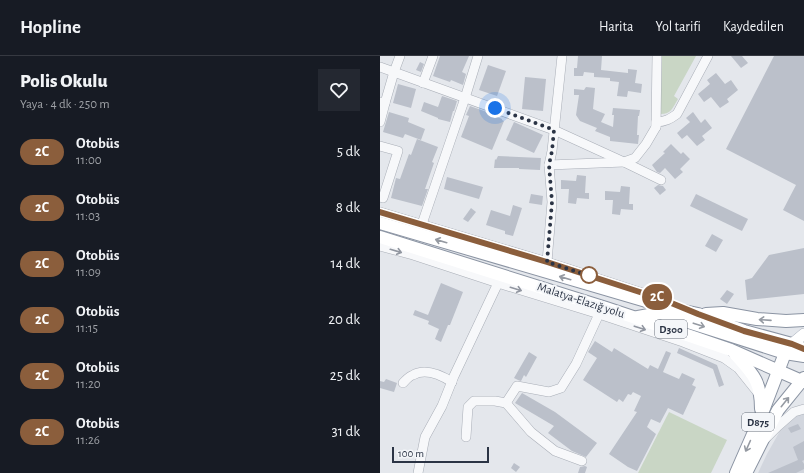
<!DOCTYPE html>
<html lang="tr">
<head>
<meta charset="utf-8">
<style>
  body { margin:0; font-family:"Alegreya Sans",sans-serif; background:#242831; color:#f1f3f6; height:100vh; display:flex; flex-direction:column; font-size:15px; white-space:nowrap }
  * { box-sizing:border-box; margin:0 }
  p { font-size:13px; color:#9ea1a6 }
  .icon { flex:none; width:22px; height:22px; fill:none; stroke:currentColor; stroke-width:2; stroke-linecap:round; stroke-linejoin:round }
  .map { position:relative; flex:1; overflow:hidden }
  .sheet { display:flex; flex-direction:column; background:#171b24; width:380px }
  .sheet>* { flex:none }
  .badge { padding:0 8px; border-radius:13px; font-size:14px; line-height:26px }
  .scale { position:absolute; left:12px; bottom:10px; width:97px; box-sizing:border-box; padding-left:4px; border:2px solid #2b3445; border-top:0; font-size:11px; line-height:14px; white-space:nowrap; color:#2b3445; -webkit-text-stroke:3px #f4f6f9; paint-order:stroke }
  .you { position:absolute; width:20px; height:20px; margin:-10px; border:3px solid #fff; border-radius:50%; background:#1a73e8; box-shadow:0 0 0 6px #1a73e833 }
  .map>.badge { position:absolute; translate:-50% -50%; box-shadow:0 0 0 2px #fff }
  .round { display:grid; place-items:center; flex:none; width:42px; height:42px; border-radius:0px; background:#242831 }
  .head { display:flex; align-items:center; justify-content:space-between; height:68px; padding:0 20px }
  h1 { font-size:19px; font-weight:800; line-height:30px }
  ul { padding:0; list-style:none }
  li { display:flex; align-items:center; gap:12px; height:56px; padding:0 20px }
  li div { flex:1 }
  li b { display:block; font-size:15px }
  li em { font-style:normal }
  li .badge { min-width:44px; font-weight:700; text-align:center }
  header { display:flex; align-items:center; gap:24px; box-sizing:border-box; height:56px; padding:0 20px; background:#171b24; border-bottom:1px solid #363941 }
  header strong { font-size:19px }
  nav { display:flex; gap:22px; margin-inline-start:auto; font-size:14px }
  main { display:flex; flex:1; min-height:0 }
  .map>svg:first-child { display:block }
  .built { fill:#d2d6de }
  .green { fill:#c9d6c5 }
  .building { fill:#bbc0ca }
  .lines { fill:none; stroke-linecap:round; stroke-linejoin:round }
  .minor-casing { stroke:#a9aeb7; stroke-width:10 }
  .major-casing { stroke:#a3abb8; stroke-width:12 }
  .highway-casing { stroke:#8b94a3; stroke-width:14 }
  .minor { stroke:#f7f8fa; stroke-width:9 }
  .major { stroke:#fff; stroke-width:11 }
  .highway { stroke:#fff; stroke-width:12 }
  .oneway { stroke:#959aa2 }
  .oneway2 { stroke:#9196a0 }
  .line-casing { stroke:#fff; stroke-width:9 }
  .line { stroke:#8b5e3c; stroke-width:6 }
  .walk { stroke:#2b3445; stroke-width:4; stroke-dasharray:0 7.2 }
  .stop-dot { fill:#fff; stroke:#8b5e3c; stroke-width:2 }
  .labels { text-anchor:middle; stroke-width:4; stroke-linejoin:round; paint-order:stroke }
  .shield { fill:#f4f6f9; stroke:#676e7b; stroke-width:1 }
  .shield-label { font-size:11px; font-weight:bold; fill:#2b3445 }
  .street-label { font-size:12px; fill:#2b3445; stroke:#f4f6f9 }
</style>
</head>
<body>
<header>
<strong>Hopline</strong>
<nav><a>Harita</a><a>Yol tarifi</a><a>Kaydedilen</a></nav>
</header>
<main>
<section class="sheet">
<div class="head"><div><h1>Polis Okulu</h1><p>Yaya · 4 dk · 250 m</p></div><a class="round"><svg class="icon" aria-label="heart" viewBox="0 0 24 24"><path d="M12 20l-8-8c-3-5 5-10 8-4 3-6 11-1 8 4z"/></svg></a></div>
<ul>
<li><span class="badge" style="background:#8b5e3c;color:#fff">2C</span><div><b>Otobüs</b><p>11:00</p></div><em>5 dk</em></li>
<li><span class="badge" style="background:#8b5e3c;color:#fff">2C</span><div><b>Otobüs</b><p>11:03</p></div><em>8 dk</em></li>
<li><span class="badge" style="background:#8b5e3c;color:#fff">2C</span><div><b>Otobüs</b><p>11:09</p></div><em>14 dk</em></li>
<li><span class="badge" style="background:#8b5e3c;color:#fff">2C</span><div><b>Otobüs</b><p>11:15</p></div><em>20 dk</em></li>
<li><span class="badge" style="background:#8b5e3c;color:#fff">2C</span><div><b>Otobüs</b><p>11:20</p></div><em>25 dk</em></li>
<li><span class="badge" style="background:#8b5e3c;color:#fff">2C</span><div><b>Otobüs</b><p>11:26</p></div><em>31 dk</em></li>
</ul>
</section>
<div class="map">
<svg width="424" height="417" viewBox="0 0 424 417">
  <rect width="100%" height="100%" fill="#e4e7ec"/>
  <polygon class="built" points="424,355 424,417 378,417 387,398 405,366"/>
  <g class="green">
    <path d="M278,0h38l-22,40 4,3c-6,10 -7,16 -20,15z"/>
    <polygon points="289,356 347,384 331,417 258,417"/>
  </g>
  <g class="building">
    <polygon points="60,0 89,0 82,16 86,18 83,29 71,24 70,26 53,20"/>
    <polygon points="198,0 222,0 221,14 248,17 248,13 257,14 255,27 262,28 261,37 248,35 247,41 237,40 239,26 230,25 230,22 214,21 214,17 204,16 203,20 194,20 194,12 197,12"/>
    <polygon points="351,0 362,0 368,7 361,12"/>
    <polygon points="394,0 424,0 424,165 403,154 416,129 346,93"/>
    <polygon points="40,6 44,8 41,16 36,14"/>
    <polygon points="108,9 126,15 117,40 99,34"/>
    <polygon points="336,17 345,28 351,24 358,34 347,43 349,46 340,52 331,41 324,46 318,38 330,28 327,24"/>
    <polygon points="145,21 166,23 163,55 142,53"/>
    <polygon points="18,28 36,33 31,52 13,47"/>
    <polygon points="206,31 215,32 213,53 225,58 221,66 233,71 234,59 232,59 233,52 260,54 259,60 258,60 257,79 259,79 258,88 230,85 230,81 215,75 217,72 200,65 196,59 199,39 194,39 194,33 204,34"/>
    <polygon points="62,40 77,45 74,55 73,55 70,66 58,63 58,62 41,55 44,46 58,51"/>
    <polygon points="90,50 107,56 122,63 122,64 124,65 112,94 81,81 89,60 86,59"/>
    <polygon points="9,56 29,62 28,66 45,73 41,84 25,78 23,82 3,76"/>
    <polygon points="313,56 321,67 325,63 332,72 322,80 325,84 317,90 307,79 302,83 297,77 310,66 306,62"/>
    <polygon points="134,66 163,79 154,97 126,84"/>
    <polygon points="37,83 58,91 52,106 54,107 45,133 48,133 42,150 11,142 16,122 20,123 29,98 31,99"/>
    <polygon points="291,88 301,98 303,96 310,103 300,113 303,116 295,123 285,112 280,117 277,116 272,109 285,97 283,96"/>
    <polygon points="118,100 161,102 160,114 139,113 139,112 114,112 115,103 116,104"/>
    <polygon points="197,119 206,120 205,137 209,137 209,143 197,142 196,148 188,147 189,133 181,133 181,124 196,125"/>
    <polygon points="67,121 103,131 99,143 64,133"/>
    <polygon points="278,129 283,130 286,134 280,139 274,132"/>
    <polygon points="241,130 250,131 249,148 253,148 253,154 241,153 240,159 232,158 233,144 225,144 225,135 240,136"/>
    <polygon points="151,138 163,140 162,149 149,147"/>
    <polygon points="316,138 368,163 362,175 310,150"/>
    <polygon points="133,149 142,152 133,180 125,178 125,175 106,169 111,154 130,160"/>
    <polygon points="91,152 96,156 88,166 83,163"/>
    <polygon points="332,178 343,184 336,196 325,190"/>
    <polygon points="424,192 424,238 367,244 365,224 372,222 389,199"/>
    <polygon points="61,227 83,236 70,269 68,269 61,286 55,283 59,273 48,268 49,265 33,259 35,254 48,259"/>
    <polygon points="347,234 354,238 347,248 340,243"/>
    <polygon points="215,285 232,296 234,292 268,313 270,309 278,313 286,295 291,297 283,316 299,323 302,317 315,323 312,329 316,331 303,359 288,352 280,367 271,363 267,371 276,378 257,415 248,411 229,398 257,356 254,355 261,340 253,336 251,339 248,338 243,346 239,343 237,346 203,324 217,302 208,296"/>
    <polygon points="299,292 337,309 344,329 339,331 333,313 297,297"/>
    <polygon points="149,296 157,301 146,321 144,319 141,325 138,324 134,322"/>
    <polygon points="6,323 17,327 14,336 0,332 0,325 4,326"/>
    <polygon points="142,337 175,356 217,387 206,401 192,395 168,377 174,370 135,347"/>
    <polygon points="418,368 421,373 411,377 408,372"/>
    <polygon points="424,385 424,404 422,405 424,408 424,413 416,417 388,417 418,404 413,391"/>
    <polygon points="134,407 140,411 136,416 131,412"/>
    <polygon points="205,410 207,411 205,417 198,417 200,411"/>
  </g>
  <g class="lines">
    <g class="minor-casing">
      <g id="minor">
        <polyline points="0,11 174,74 244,106 281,124"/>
        <polyline points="43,27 53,0"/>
        <polyline points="0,46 5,47 0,66"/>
        <polyline points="5,47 14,16 20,0"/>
        <path d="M276,71v-5c9,0 14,-3 21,-8l31,-58"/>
        <polyline points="0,90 18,95 3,142 0,141"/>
        <polyline points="169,109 244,106 255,102 266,88 276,71 277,0"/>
        <polyline points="0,156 167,206 284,244"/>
        <polyline points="42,168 85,42 98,0"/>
        <polyline points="0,190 33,199 118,227 219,258 303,286 344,302 358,312 378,337"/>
        <polyline points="167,206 172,146 169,109 172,95 182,0"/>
        <path d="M23,327c3,-3 6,-7 10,-8 12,-7 28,0 39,7"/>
        <polyline points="126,347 151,376 175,395 202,405"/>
        <polyline points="86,381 88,351 94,345 115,345 126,347 137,330 169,336 181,332 196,308 219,258"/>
        <polyline points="386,382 398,370 414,356 424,353"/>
        <polyline points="38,417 45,381 62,350 74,320 118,227"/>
      </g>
    </g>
    <g class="major-casing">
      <polyline id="major" points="412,288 424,278"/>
    </g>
    <g class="highway-casing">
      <g id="highway">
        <polyline points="0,167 290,252 318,258 364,275 412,288 424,293"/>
        <polyline points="0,181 226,252 313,281 351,294 424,326"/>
        <polyline points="326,258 343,257 377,263 406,265 424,264"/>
        <polyline points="258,261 280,257 405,297 424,300"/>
        <path d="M355,298c18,20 26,27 26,55"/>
        <polyline points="356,417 381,360 402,305 405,297 409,291"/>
        <polyline points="366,417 380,389 398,354 424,322"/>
      </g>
    </g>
    <use href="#minor" class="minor"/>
    <use href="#major" class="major"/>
    <use href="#highway" class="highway"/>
  </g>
  <defs><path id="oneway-shaft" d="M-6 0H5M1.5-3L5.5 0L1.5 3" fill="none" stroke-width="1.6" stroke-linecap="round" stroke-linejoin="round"/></defs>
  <g class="oneway">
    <use href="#oneway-shaft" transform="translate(61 185) rotate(-164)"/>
    <use href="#oneway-shaft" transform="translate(185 222) rotate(-164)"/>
    <use href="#oneway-shaft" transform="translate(385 264) rotate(-176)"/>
    <use href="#oneway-shaft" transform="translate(319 269) rotate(18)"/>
    <use href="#oneway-shaft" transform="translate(405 346) rotate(-51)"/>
    <use href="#oneway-shaft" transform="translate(368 390) rotate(114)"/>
  </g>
  <g class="oneway2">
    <use href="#oneway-shaft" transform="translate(16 195) rotate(16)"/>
    <use href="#oneway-shaft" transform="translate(136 233) rotate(17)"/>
    <use href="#oneway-shaft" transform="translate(260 272) rotate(18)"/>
  </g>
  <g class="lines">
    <g class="line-casing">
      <polyline id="line" points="0,156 167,206 269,239 284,244 318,258 364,275 412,288 424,293"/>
    </g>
    <use href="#line" class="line"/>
    <polyline class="walk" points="115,52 174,74 172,95 169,109 172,146 167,206 210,220 209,219"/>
  </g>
  <circle class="stop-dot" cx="209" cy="219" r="8"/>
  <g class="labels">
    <g class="shield">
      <rect x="275" y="264" width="32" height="18" rx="3"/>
      <rect x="362" y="357" width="32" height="18" rx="3"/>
    </g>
    <g class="shield-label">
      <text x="291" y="277">D300</text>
      <text x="378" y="370">D875</text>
    </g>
    <g class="street-label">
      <text transform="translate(201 244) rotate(18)" y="4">Malatya-Elazığ yolu</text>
    </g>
  </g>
</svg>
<div class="scale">100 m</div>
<div class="you" style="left:115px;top:52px"></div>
<b class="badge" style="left:277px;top:241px;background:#8b5e3c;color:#fff">2C</b>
</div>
</main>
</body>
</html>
